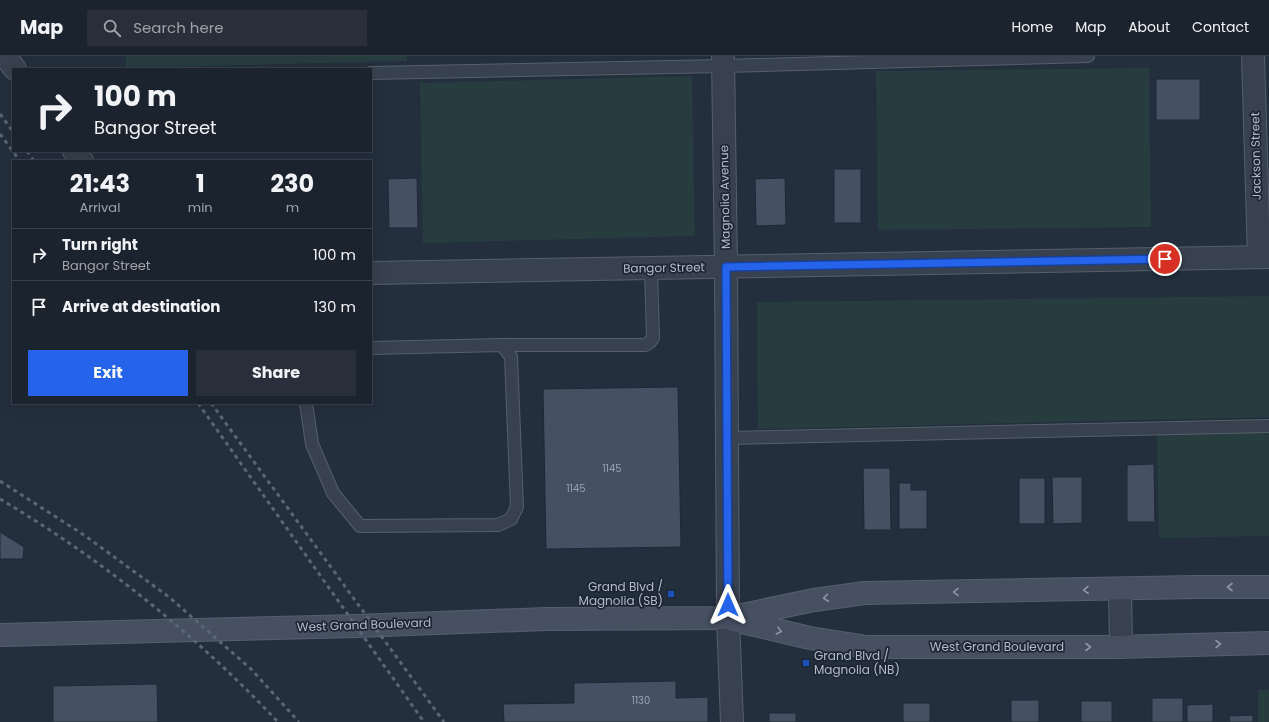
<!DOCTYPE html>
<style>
:root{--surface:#1b232e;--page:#282f3a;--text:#f1f3f6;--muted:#a0a4aa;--line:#39404a;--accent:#2563eb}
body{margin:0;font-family:Poppins,sans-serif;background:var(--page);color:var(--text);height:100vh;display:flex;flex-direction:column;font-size:15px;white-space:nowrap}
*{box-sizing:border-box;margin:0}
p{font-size:13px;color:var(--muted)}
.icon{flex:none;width:22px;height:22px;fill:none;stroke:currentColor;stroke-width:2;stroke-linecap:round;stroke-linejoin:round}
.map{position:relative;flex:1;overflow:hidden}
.sheet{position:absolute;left:12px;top:104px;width:360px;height:244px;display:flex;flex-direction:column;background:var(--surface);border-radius:0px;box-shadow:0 4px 16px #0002,0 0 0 1px var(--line)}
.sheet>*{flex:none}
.banner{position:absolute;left:12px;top:12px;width:360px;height:84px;border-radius:0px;box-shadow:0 4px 16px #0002,0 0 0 1px var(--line);background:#1b232e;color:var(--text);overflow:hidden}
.pin{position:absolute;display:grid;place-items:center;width:34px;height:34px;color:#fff;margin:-17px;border:2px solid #fff;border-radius:50%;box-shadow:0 1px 4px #0007}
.me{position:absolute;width:44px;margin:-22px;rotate:0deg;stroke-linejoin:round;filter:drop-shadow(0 0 3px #0008)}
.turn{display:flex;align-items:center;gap:14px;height:84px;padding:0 16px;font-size:18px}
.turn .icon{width:52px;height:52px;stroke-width:2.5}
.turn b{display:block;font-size:28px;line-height:34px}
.eta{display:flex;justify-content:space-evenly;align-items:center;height:68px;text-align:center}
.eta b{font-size:24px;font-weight:700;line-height:28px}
.primary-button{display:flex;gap:8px;margin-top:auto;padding:8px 16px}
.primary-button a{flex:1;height:46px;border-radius:0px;background:var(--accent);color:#fff;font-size:16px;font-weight:700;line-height:46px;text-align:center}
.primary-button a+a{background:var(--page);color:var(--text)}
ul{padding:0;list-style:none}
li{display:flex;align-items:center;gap:12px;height:52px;padding:0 16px;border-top:1px solid var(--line)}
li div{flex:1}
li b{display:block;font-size:15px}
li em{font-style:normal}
header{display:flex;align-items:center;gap:24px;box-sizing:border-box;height:56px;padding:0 20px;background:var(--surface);border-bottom:1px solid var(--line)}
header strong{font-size:19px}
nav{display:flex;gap:22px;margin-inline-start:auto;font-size:14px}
.search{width:280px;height:36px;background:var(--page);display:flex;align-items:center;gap:10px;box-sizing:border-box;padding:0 14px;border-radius:0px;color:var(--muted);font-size:15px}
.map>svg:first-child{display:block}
.green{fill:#263c3f}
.building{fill:#455162;stroke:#1f2835}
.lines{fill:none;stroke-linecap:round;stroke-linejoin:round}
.service-casing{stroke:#565f6c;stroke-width:14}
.minor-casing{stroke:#565f6c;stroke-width:24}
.secondary-casing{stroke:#565f6c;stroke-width:24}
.service{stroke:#38414e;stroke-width:12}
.minor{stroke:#38414e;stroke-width:22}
.secondary{stroke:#465061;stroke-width:22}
.rail{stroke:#5a6575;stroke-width:3;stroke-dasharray:4 4;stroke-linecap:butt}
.oneway{stroke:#8e96a5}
.route-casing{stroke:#184099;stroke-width:10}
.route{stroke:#2563eb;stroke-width:7}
.transit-dot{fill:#1a4fb4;stroke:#1d2633;stroke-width:1.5}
.labels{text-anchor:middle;stroke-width:3.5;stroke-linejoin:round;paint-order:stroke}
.number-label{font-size:10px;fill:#98a1af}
.street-label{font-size:12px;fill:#b4bcc9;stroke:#1d2633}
.poi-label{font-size:12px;fill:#b4bcc9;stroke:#1d2633;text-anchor:end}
</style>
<header>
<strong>Map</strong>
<div class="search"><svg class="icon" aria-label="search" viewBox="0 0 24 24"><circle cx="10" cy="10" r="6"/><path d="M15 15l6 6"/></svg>Search here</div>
<nav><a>Home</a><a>Map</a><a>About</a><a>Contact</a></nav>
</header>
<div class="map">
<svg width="1269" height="666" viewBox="0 0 1269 666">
<rect width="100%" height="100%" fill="#242f3e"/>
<g class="green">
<polygon points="126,0 407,0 407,5 126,12"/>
<polygon points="1149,12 1151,171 878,174 876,15"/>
<polygon points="692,20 695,180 423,187 420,27"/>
<polygon points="1269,240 1269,361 758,373 757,246"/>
<polygon points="1269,376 1269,480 1159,482 1157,378"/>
<rect x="1258" y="634" width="11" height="32"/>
</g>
<g class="building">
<rect x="1156" y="23" width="44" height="41"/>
<rect x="834" y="113" width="27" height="54"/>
<polygon points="417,122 418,172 389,172 388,123"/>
<polygon points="785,122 786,169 756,170 755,123"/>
<polygon points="678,331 681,491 546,493 543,333"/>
<polygon points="1154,408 1155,466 1127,466 1127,409"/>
<polygon points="863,412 890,412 891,474 864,474"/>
<polygon points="1052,421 1082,421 1082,467 1053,468"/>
<rect x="1019" y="422" width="26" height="46"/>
<polygon points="899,427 911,427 911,434 927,434 927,473 899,473"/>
<polygon points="0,476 24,491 23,503 0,503"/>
<polygon points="676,625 676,642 708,641 708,666 504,666 503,648 574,647 574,627"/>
<polygon points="157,628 158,666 53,666 53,630"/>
<rect x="1152" y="642" width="31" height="24"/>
<rect x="1011" y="644" width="28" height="22"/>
<rect x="1081" y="645" width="31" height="21"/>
<rect x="903" y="647" width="27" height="19"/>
<polygon points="1213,648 1213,666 1187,666 1187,649"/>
<rect x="769" y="657" width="27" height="9"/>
<polygon points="1253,659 1253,666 1230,666 1229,660"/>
</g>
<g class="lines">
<defs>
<g id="service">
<polyline points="371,17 723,10 1088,0"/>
<polyline points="502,289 645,289 650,286 653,282 651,213"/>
<polyline points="306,347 312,388 333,437 360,470 498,469 511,463 517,451 511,301 502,289 371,292"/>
<polyline points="727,382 1269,370"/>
</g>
<g id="minor">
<polyline points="5,0 15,13"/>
<polyline points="723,0 726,211 728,562 732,666"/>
<polyline points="1253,0 1259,201"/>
<polyline points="74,95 82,105"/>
<polyline points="371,217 1269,201"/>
<polyline points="1120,533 1121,591"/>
</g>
<g id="secondary">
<polyline points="733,564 810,582 867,591 1114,591 1269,587"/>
<polyline points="0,579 357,570 546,563 728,562 814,544 865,537 1197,531 1269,531"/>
</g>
</defs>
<use href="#service" class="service-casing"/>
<use href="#minor" class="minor-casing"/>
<use href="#secondary" class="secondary-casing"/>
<use href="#service" class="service"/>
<use href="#minor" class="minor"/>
<use href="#secondary" class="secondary"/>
<g class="rail">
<polyline points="0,58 13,76"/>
<polyline points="0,78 20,105"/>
<polyline points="27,95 34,105"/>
<polyline points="198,347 424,666"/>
<polyline points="211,347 444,666"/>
<polyline points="0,425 84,479 169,541 251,613 299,666"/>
<path d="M0 443C103 504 196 579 278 666"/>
</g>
</g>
<defs><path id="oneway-chevron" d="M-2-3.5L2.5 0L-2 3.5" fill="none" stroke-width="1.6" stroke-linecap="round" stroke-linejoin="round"/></defs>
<g class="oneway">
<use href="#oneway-chevron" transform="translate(1230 531) rotate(180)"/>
<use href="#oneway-chevron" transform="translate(1086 534) rotate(179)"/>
<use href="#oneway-chevron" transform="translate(956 536) rotate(179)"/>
<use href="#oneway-chevron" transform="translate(826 542) rotate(172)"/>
<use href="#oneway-chevron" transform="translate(779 575) rotate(14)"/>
<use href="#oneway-chevron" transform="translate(1218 588) rotate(-1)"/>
<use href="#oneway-chevron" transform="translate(1088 591)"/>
</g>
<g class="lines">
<defs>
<polyline id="route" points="728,549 726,211 1165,203"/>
</defs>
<use href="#route" class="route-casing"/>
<use href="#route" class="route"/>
</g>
<g class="transit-dot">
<rect x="667" y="534" width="8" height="8" rx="2"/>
<rect x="802" y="603" width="8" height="8" rx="2"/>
</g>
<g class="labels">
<g class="number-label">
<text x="612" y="416">1145</text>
<text x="576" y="436">1145</text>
<text x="641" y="648">1130</text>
</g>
<g class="street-label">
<text transform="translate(1256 100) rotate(-91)" y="4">Jackson Street</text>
<text transform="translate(725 141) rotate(-91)" y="4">Magnolia Avenue</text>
<text transform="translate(664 212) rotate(-1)" y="4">Bangor Street</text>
<text transform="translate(364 569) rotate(-2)" y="4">West Grand Boulevard</text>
<text x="997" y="595">West Grand Boulevard</text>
</g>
<g class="poi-label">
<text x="663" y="535">Grand Blvd /<tspan x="663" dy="14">Magnolia (SB)</tspan></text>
<text x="814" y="604" text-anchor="start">Grand Blvd /<tspan x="814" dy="14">Magnolia (NB)</tspan></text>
</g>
</g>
</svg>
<div class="pin" style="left:1165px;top:203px;background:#d93025"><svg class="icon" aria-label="arrive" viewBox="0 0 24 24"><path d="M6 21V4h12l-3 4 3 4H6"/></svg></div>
<svg class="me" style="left:728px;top:549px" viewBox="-20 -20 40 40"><path d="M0-17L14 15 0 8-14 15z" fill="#2563eb" stroke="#fff" stroke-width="4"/></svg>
<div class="banner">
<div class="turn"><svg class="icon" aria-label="right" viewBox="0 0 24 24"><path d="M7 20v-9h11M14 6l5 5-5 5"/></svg><div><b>100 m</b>Bangor Street</div></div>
</div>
<section class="sheet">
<div class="eta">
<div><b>21:43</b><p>Arrival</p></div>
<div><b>1</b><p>min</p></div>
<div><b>230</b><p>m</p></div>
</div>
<ul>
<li><svg class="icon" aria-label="right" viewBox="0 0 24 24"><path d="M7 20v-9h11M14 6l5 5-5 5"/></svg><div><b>Turn right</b><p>Bangor Street</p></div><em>100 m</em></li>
<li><svg class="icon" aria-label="arrive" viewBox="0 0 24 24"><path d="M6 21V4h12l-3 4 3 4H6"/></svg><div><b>Arrive at destination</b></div><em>130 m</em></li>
</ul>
<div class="primary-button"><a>Exit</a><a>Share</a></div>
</section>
</div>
